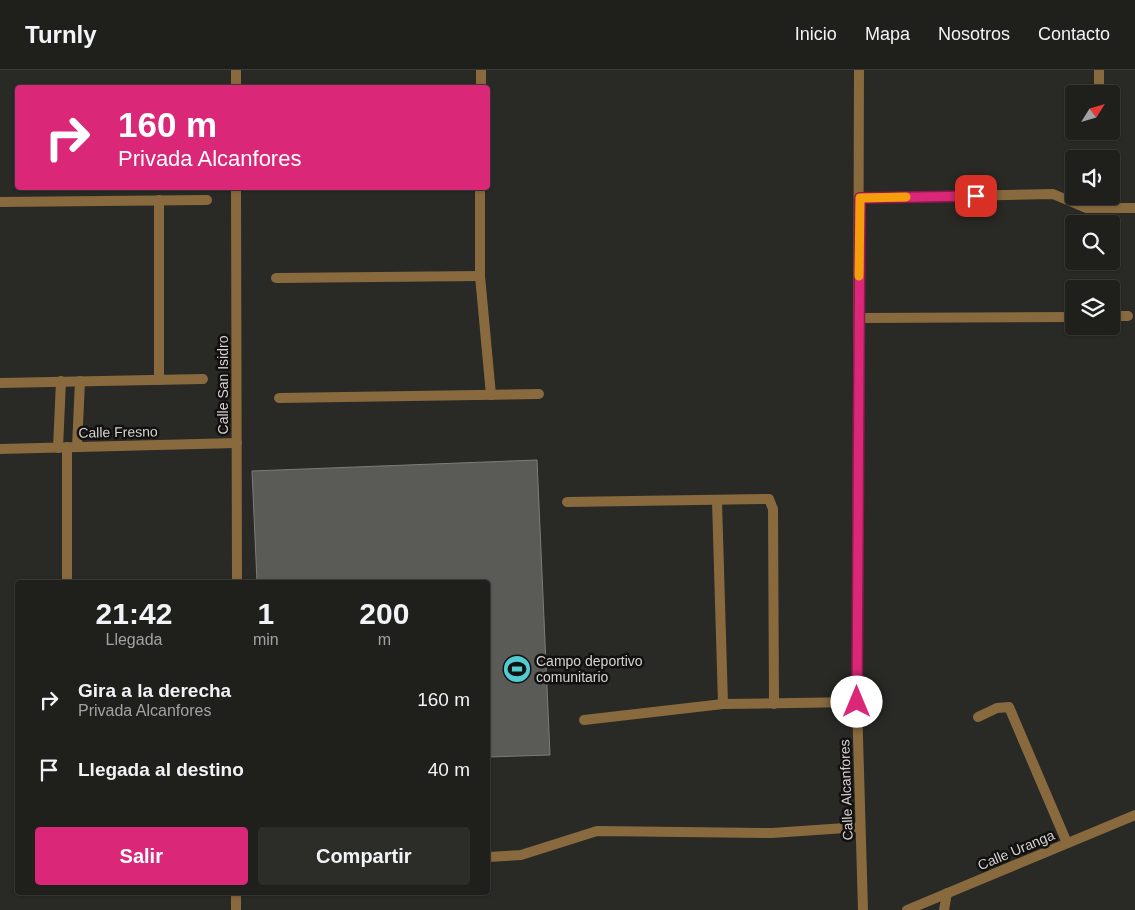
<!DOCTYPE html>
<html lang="es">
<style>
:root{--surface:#1f1f1c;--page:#2c2c29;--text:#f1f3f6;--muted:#a1a2a3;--line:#3c3d3b;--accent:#db2777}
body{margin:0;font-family:Arial,sans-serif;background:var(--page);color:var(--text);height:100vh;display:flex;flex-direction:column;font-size:19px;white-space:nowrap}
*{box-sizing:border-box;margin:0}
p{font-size:16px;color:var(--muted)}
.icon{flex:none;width:28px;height:28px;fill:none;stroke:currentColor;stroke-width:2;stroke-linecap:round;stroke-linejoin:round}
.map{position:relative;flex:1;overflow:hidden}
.sheet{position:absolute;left:15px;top:510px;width:475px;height:315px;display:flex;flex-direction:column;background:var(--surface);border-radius:5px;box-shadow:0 1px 4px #0004,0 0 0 1px var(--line)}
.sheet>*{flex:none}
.banner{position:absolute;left:15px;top:15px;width:475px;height:105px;border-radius:5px;box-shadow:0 1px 4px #0004,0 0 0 1px var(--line);background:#db2777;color:#fff;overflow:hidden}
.needle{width:32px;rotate:53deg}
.controls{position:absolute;left:1065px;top:15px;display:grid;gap:10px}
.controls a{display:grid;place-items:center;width:55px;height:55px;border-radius:5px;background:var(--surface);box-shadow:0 1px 4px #0004,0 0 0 1px var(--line);font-size:25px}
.pin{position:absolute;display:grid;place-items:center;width:42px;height:42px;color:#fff;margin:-21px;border-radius:10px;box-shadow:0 2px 8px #0006}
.me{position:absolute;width:55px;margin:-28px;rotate:0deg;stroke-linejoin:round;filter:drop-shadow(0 0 4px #0008)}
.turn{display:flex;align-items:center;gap:18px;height:105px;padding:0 20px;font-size:22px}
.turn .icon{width:65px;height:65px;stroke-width:2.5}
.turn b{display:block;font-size:35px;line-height:42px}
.eta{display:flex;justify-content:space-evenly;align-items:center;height:85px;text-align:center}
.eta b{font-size:30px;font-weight:600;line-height:35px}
.cta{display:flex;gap:10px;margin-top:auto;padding:10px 20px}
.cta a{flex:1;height:58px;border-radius:5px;background:var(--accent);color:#fff;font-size:20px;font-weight:600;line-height:58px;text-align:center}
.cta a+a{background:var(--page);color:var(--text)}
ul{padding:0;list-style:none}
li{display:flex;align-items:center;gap:15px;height:70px;padding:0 20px}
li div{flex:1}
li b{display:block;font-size:19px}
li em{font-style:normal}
header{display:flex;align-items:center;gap:30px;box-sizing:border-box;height:70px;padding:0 25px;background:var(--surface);border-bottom:1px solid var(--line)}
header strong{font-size:24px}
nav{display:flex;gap:28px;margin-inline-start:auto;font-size:18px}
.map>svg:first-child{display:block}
.building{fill:#5a5b57;stroke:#7c7d79}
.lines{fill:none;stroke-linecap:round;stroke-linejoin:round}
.lane{stroke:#886a3e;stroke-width:10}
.street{stroke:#886a3e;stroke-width:10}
.route-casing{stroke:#8e194d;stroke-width:12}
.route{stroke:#db2777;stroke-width:9}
.slow{stroke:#f59e0b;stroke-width:9}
.labels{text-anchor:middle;stroke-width:5;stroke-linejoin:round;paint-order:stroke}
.street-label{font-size:14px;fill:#d4d3d1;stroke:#121110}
.poi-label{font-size:14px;fill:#d4d3d1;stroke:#121110;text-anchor:start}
</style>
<header>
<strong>Turnly</strong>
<nav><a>Inicio</a><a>Mapa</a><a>Nosotros</a><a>Contacto</a></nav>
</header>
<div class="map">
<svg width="1135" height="840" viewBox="0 0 1135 840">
<rect width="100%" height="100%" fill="#292925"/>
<polygon class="building" points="537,390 550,685 488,687 488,512 257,512 252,401"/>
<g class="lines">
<polyline class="lane" points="978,647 997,638 1009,637 1067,773"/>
<g class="street">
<polyline points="236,0 236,18"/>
<polyline points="859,0 857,632 863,840"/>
<polyline points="481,18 481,0"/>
<polyline points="1099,24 1099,0"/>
<polyline points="236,118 237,512"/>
<polyline points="480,118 480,206 491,325"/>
<polyline points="860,128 1053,124 1086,138 1135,138"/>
<polyline points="0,132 207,130"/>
<polyline points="276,208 480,206"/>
<polyline points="1111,246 1128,246"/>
<polyline points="859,248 1074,247"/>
<polyline points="159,310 159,130"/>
<polyline points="0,313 203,309"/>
<polyline points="279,328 539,324"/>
<polyline points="77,377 80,311"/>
<polyline points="58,378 61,311"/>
<polyline points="0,379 237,373"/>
<polyline points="717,431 723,634"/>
<polyline points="567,432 769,429 773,439 774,634"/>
<polyline points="67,512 67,377"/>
<polyline points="584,650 723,634 857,632"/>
<polyline points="488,787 521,785 597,761 772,763 860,757"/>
<polyline points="236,840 236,822"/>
<polyline points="907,840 1135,745"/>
<polyline points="944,840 947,823"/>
</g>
</g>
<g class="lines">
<defs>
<polyline id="route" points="857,632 860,128 976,126"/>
</defs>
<use href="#route" class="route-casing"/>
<use href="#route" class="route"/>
<polyline class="slow" points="859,206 860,128 906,127"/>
</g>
<defs>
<symbol id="stadium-disc" viewBox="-11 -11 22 22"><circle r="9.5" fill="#51ccd1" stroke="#121110"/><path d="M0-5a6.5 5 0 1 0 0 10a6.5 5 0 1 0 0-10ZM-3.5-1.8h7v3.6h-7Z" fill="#111"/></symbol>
</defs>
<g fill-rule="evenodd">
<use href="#stadium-disc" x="501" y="583" width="32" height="32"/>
</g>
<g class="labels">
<g class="street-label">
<text transform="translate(223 315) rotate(-90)" y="5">Calle San Isidro</text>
<text transform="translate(118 362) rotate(-1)" y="5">Calle Fresno</text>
<text transform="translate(846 720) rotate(-92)" y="5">Calle Alcanfores</text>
<text transform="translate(1016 780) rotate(-23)" y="5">Calle Uranga</text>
</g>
<g class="poi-label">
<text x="536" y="596">Campo deportivo<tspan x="536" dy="16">comunitario</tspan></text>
</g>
</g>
</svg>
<div class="controls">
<a><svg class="needle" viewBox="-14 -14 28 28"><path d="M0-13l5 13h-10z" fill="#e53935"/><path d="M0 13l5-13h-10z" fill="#a1a2a3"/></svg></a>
<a><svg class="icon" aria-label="sound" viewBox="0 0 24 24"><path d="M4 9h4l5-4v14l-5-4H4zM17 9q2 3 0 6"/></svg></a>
<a><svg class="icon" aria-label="search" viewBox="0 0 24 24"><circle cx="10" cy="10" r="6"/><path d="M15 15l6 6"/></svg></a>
<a><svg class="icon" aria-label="layers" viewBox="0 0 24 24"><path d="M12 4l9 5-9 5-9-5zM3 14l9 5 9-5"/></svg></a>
</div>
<div class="pin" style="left:976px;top:126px;background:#d93025"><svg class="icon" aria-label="arrive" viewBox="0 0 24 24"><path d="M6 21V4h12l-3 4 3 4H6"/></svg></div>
<svg class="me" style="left:857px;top:632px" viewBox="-20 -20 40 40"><circle r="19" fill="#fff"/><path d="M0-13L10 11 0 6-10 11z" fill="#db2777"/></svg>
<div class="banner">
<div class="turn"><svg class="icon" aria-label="right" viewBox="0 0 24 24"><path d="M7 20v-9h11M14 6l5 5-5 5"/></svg><div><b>160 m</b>Privada Alcanfores</div></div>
</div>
<section class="sheet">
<div class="eta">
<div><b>21:42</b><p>Llegada</p></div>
<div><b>1</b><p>min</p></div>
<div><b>200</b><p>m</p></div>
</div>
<ul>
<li><svg class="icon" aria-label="right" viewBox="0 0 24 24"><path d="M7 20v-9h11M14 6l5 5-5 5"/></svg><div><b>Gira a la derecha</b><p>Privada Alcanfores</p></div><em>160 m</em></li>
<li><svg class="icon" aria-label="arrive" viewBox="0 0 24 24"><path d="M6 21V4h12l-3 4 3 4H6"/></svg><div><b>Llegada al destino</b></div><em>40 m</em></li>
</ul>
<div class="cta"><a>Salir</a><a>Compartir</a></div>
</section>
</div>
